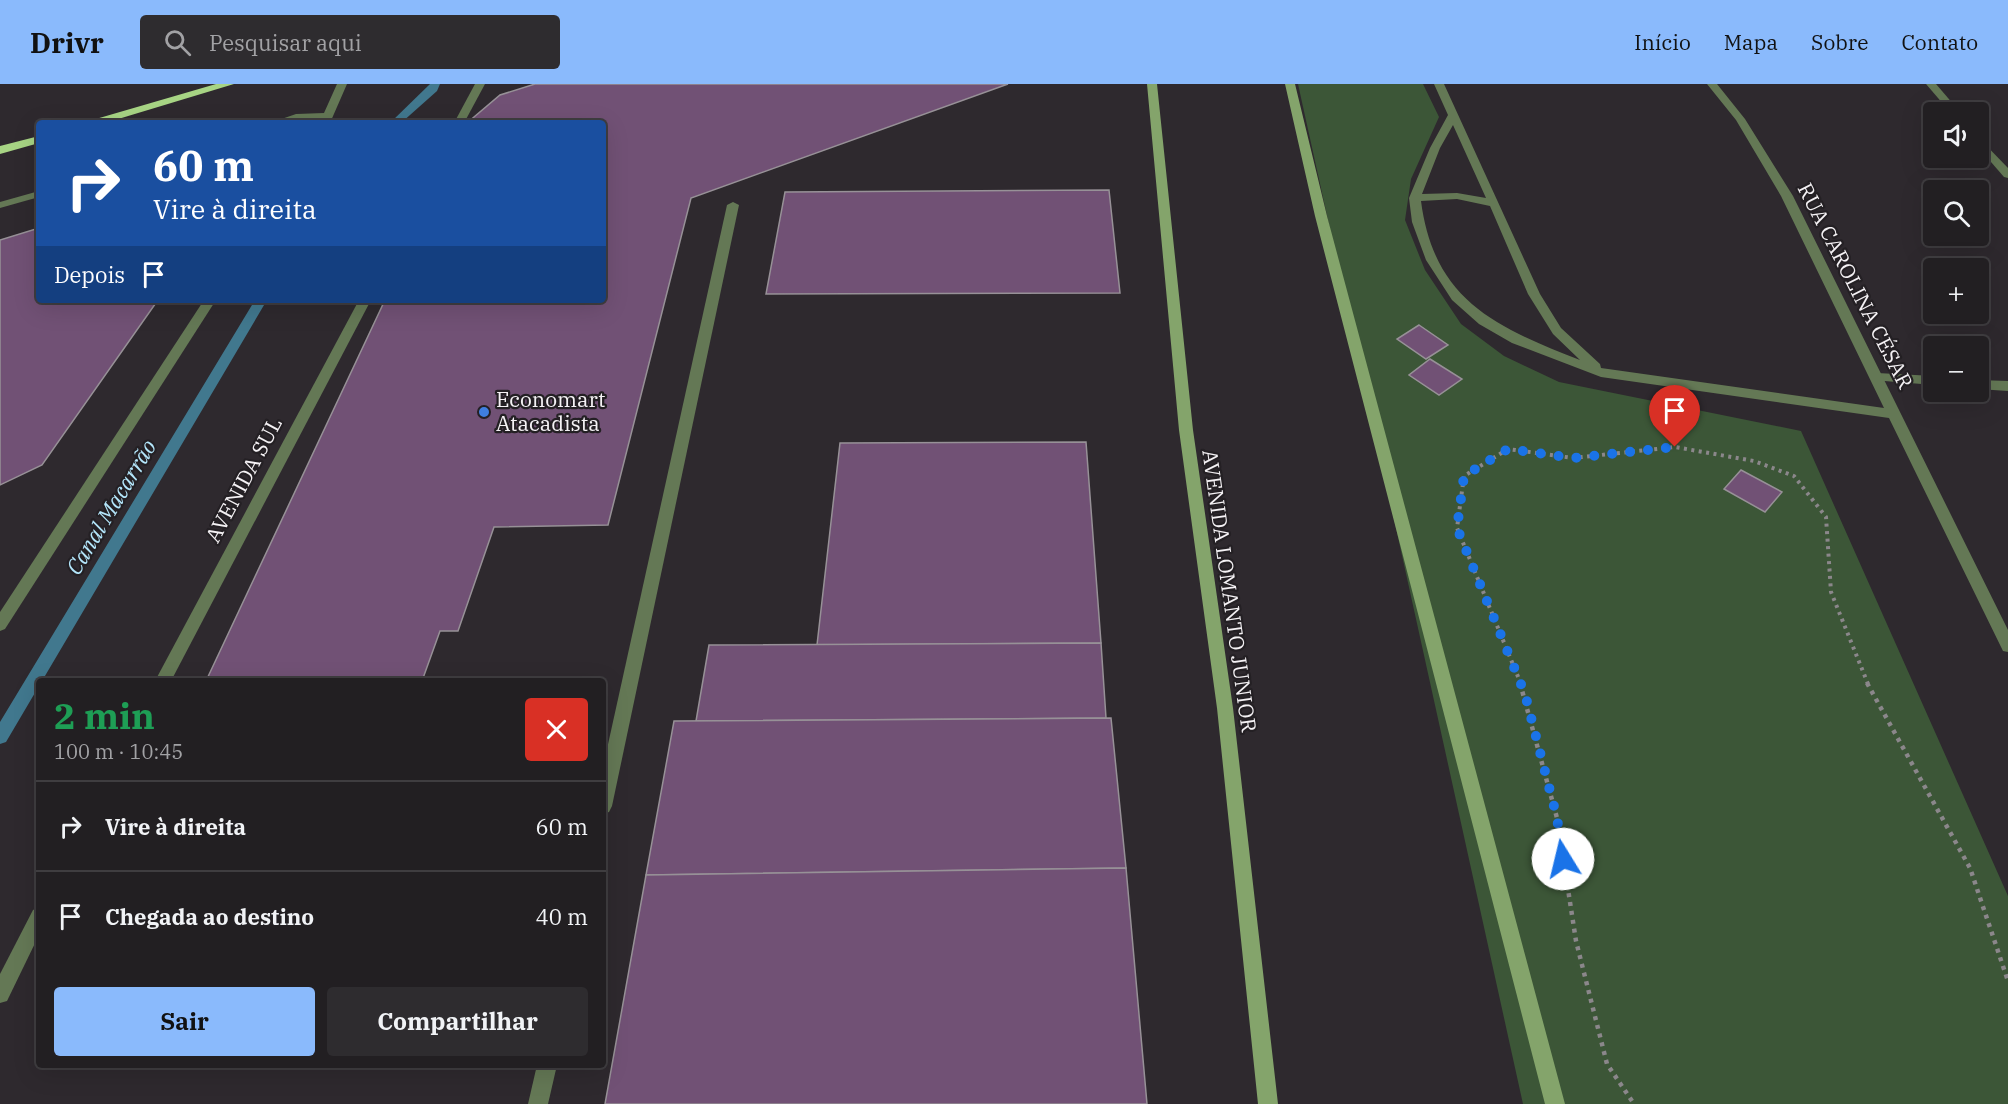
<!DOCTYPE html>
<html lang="pt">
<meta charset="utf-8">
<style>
:root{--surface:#221f22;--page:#2e2c2f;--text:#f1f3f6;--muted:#a2a2a5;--line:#3f3d40;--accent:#8abafc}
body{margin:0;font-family:"IBM Plex Serif",serif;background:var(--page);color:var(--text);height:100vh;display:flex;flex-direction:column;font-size:22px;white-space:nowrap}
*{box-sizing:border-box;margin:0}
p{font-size:20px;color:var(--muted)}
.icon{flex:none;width:33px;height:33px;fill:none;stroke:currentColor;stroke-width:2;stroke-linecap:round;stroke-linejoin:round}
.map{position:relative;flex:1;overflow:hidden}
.panel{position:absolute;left:36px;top:594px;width:570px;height:390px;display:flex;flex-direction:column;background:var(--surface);border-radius:6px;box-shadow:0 6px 24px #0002,0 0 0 2px var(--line)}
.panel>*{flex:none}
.banner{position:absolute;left:36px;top:36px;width:570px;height:183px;border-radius:6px;box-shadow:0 6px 24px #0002,0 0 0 2px var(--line);background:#1a4fa0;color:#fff;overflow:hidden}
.fabs{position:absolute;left:1923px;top:18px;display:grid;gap:12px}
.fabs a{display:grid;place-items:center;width:66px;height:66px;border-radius:6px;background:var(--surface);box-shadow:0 6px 24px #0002,0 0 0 2px var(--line);font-size:30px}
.pin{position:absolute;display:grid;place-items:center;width:51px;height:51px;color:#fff;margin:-62px -26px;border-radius:50% 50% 50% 0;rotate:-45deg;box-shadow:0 0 6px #0007}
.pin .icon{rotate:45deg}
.me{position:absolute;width:66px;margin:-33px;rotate:351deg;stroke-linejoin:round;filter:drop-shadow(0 0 4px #0008)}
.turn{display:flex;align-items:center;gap:21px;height:126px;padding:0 18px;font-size:27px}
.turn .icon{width:78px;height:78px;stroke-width:2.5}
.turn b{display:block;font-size:42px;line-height:51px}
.then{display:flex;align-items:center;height:57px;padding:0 18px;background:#0003;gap:12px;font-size:22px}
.round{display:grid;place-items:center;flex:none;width:63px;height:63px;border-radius:6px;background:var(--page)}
.headline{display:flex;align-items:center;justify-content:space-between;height:102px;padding:0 18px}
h1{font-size:36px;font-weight:700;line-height:45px;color:#1e9e55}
.primary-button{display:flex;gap:12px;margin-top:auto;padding:12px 18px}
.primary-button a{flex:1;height:69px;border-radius:6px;background:var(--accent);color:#111;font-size:24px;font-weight:700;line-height:69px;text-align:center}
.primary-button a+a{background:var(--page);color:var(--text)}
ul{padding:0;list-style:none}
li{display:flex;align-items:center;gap:18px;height:90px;padding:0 18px;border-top:2px solid var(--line)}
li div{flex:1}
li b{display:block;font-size:22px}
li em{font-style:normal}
header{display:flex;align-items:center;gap:36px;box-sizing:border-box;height:84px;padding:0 30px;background:var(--accent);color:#111}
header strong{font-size:28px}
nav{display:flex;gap:33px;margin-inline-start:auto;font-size:21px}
.search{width:420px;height:54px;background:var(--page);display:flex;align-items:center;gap:15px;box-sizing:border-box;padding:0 21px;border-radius:6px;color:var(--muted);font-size:22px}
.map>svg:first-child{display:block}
.green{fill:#3c5637}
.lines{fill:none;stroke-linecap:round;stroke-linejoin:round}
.stream{fill:#41788e;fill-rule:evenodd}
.building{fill:#715175;stroke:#979197;stroke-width:1.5}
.path-far1{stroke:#8b878b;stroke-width:4;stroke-dasharray:3 4.5;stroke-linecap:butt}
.path{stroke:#8b878b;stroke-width:4.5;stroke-dasharray:4 5;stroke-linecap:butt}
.service{fill:#647855;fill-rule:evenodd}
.minor{fill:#647855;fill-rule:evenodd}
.secondary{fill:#84a46b;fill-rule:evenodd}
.trunk{fill:#a7d484;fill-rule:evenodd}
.route{stroke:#1a73e8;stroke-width:10;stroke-dasharray:0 18}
.shop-dot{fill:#3f7fe0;stroke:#242024;stroke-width:2}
.labels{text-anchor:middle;stroke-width:4.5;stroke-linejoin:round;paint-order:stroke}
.street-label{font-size:21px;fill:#f5f2f5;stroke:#242024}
.poi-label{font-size:21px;fill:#f5f2f5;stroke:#242024;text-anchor:start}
.water-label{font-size:22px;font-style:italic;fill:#b4e6fb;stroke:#242024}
</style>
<header>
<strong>Drivr</strong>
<div class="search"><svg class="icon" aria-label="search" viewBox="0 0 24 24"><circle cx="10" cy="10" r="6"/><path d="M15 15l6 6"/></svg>Pesquisar aqui</div>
<nav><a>Início</a><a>Mapa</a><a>Sobre</a><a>Contato</a></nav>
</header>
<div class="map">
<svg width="2008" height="1020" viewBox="0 0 2008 1020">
<rect width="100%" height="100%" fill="#2e292e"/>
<polygon class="green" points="1298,0 1423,0 1439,33 1411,95 1405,136 1425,186 1461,240 1504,272 1559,298 1801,347 2008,812 2008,1020 1523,1020"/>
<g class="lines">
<g class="stream">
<polygon points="430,0 440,0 437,7 401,39 390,39"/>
<polygon points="255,216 267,216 42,597 39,597 39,602 6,658 0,660 0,638"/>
</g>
</g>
<g class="building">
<polygon points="535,0 1008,0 691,114 608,441 494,443 458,547 440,547 422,597 206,597 385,216 603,216 603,39 467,39 500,11"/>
<polygon points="1109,106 1120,209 766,210 785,108"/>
<polygon points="39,144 39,216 158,216 42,381 0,401 0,156"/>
<polygon points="1419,241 1448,261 1426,275 1397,255"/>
<polygon points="1430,275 1462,295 1439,311 1409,291"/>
<polygon points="1086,358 1101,559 817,561 840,359"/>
<polygon points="1741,386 1782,408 1765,428 1724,405"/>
<polygon points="1101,559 1106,634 696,637 709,561"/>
<polygon points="1111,634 1126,784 646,791 674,637"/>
<polygon points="1126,784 1147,1020 605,1020 646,791"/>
</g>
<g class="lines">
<polyline class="path-far1" points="1521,600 1457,444 1464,392 1508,365 1573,374 1675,363 1754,377 1794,392 1826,433 1831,508 1868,600"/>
<g class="path">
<polyline points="1520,599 1557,734 1576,857 1607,980 1634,1020"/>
<polyline points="1867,599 1970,784 2008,897"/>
</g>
<g class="service">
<polygon points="733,118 739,121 612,722 609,728 603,730 603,683 727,121"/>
<polygon points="1877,289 1934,292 1934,301 1872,296 1871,293"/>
<polygon points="1978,296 2008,297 2008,307 1978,305"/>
<polygon points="537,981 557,981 548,1020 528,1020"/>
</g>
<g class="minor">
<polygon points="337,0 347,0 330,39 320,39 321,35 270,39 296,30 324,29"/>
<polygon points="475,0 485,0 464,39 454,39"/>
<path d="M1434 0H1444L1540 210 1561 244 1600 280 1601 284 1884 324 1781 112 1736 36 1707 0H1717L1745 35 1793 112 2008 546V568L2003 567 1889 334 1601 293 1512 259 1479 240 1452 216 1426 176 1412 138 1409 114 1430 64 1448 31ZM1453 41 1486 114 1457 109 1422 110 1440 64ZM1457 115 1490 122 1528 210 1553 250 1580 276C1496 243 1434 217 1421 117Z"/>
<polygon points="1926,0 1936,0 1960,28 1950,28"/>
<polygon points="1978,53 2008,84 2008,94 2004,93 1978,63"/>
<polygon points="39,107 39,113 0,124 0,118"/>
<polygon points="204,216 216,216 5,545 0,547 0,528"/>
<polygon points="359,216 371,216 171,597 155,597"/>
<polygon points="39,823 39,851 7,917 0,919 0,890 33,826"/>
</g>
<g class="secondary">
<polygon points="1147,0 1157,0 1193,346 1233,624 1278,1020 1258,1020 1217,624 1179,346"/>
<polygon points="1285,0 1295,0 1327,132 1565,1020 1545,1020 1315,132"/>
</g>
<g class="trunk">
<polygon points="216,0 234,0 105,39 87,39 89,37"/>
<polygon points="39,52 39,59 0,70 0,62"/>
</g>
</g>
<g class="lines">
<polyline class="route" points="1563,775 1557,734 1525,610 1457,444 1464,392 1508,365 1573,374 1675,363"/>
</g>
<circle class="shop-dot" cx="484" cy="328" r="6"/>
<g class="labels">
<g class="street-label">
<text transform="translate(1855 202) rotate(63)" y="7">RUA CAROLINA CÉSAR</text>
<text transform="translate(244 396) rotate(-62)" y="7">AVENIDA SUL</text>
<text transform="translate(1229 507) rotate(82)" y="7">AVENIDA LOMANTO JUNIOR</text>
</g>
<g class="poi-label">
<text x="496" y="323">Economart<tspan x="496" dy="24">Atacadista</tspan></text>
</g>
<g class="water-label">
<text transform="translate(111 423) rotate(-59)" y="8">Canal Macarrão</text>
</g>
</g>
</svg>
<div class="fabs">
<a><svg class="icon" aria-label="sound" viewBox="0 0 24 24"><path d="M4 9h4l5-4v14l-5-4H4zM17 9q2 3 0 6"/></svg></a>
<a><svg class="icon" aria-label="search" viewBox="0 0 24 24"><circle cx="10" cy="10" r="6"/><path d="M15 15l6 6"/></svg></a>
<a>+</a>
<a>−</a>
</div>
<div class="pin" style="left:1675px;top:363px;background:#d93025"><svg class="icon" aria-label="arrive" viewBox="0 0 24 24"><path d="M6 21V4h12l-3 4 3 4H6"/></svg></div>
<svg class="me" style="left:1563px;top:775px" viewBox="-20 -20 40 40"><circle r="19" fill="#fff"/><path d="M0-13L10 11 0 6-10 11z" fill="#1a73e8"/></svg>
<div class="banner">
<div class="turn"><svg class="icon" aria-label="right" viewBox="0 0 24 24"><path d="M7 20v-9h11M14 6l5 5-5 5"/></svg><div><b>60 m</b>Vire à direita</div></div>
<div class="then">Depois<svg class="icon" aria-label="arrive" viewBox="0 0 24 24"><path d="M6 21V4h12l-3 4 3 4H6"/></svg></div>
</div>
<section class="panel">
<div class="headline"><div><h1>2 min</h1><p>100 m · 10:45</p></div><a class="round" style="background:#d93025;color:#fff"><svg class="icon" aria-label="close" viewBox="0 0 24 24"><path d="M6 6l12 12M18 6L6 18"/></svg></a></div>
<ul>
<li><svg class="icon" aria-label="right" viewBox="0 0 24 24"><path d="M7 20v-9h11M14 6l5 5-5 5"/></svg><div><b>Vire à direita</b></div><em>60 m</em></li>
<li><svg class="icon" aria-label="arrive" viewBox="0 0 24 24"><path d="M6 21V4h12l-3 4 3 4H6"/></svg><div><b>Chegada ao destino</b></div><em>40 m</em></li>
</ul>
<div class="primary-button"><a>Sair</a><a>Compartilhar</a></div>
</section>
</div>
